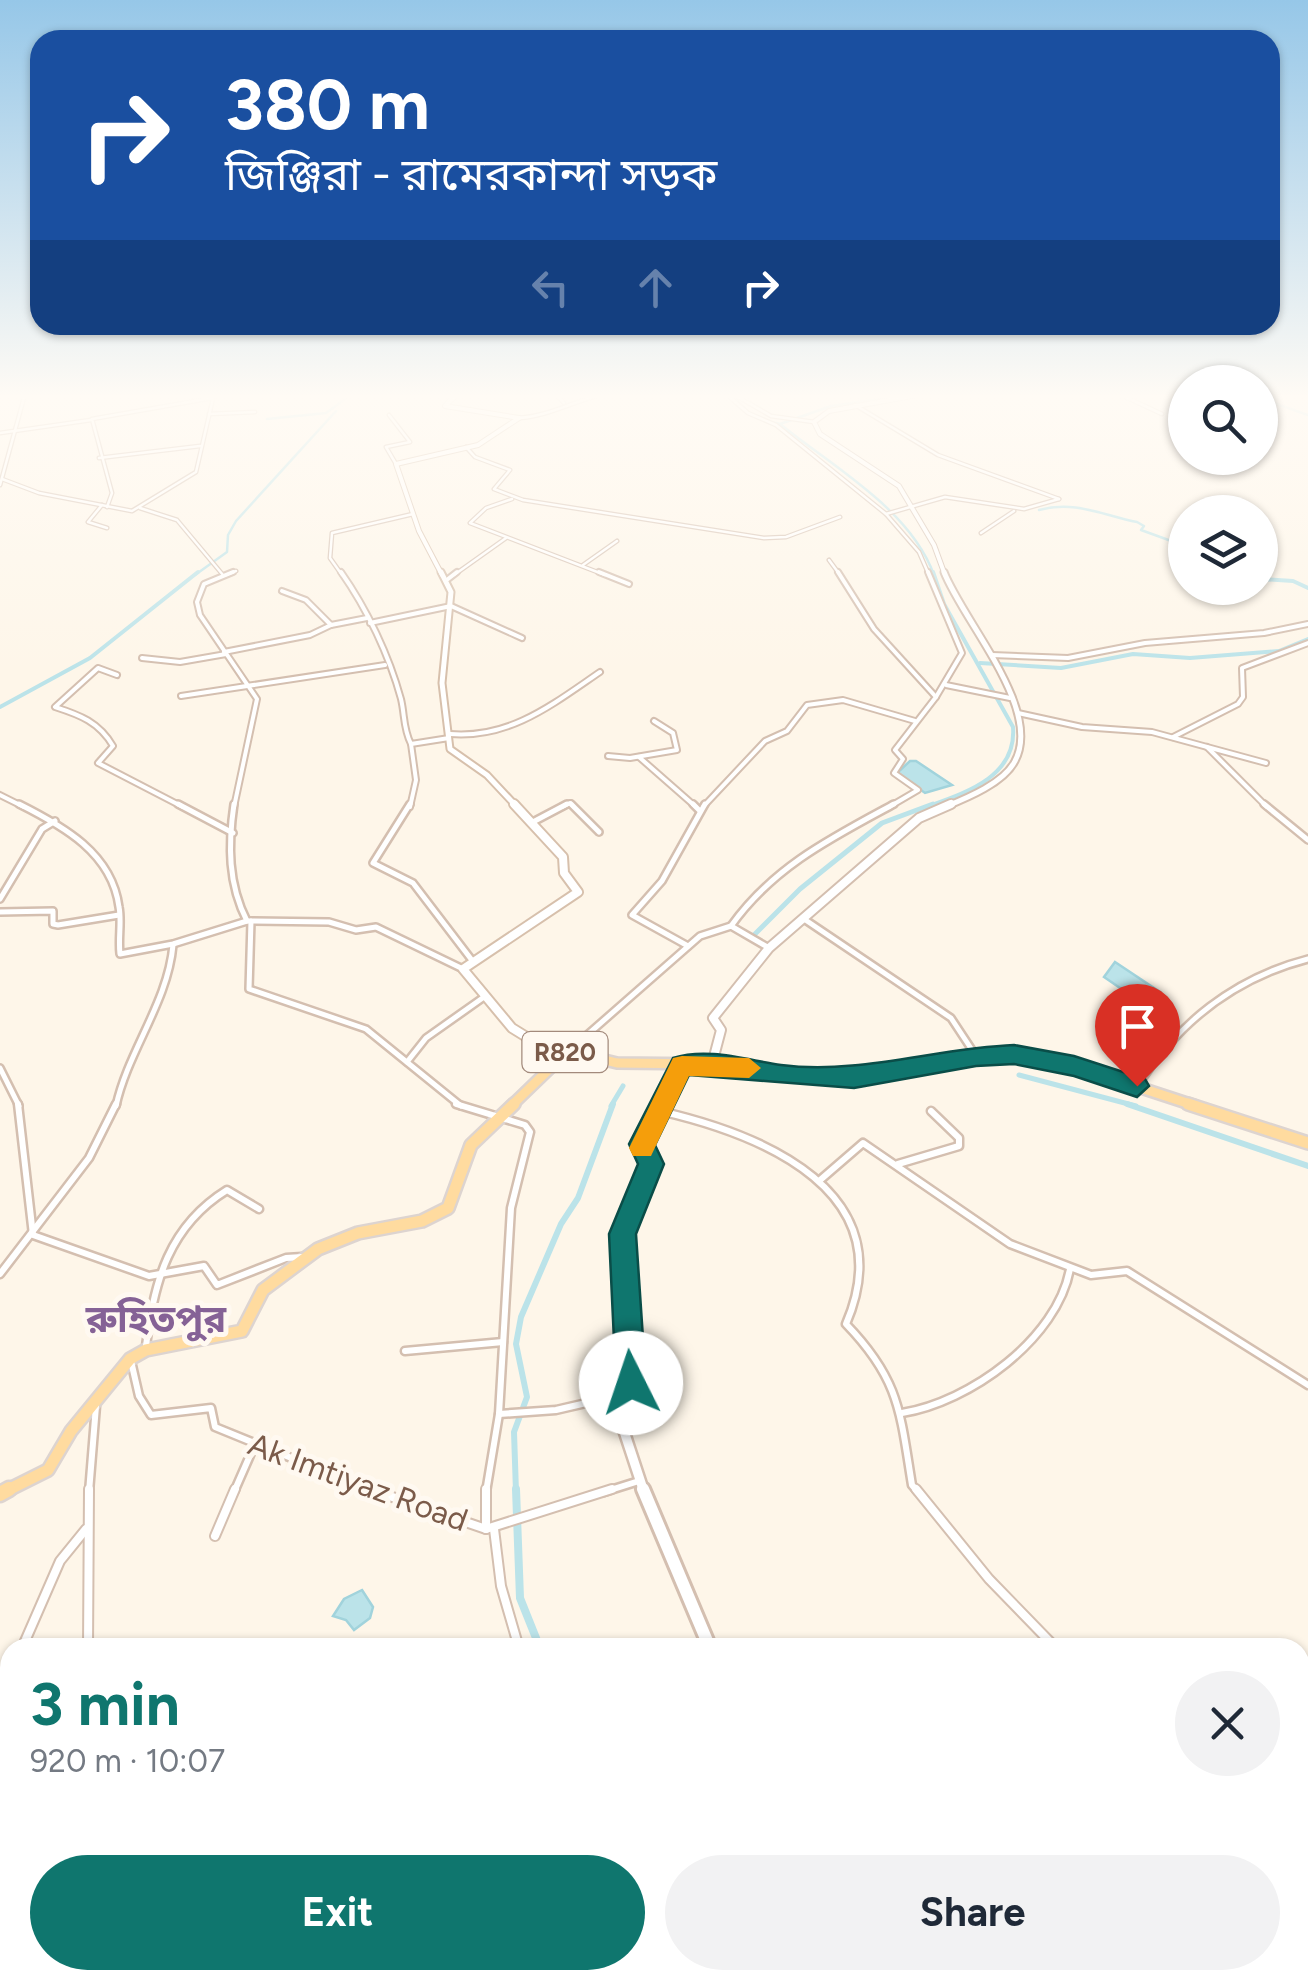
<!DOCTYPE html>
<meta charset="utf-8">
<style>
:root{--surface:#fff;--page:#f2f2f3;--text:#1f2937;--muted:#747a83;--accent:#0f766e}
body{margin:0;font-family:Figtree,"Noto Sans Bengali",sans-serif;background:var(--page);color:var(--text);height:100vh;display:flex;flex-direction:column;font-size:38px;white-space:nowrap}
*{box-sizing:border-box;margin:0}
p{font-size:32px;color:var(--muted)}
.icon{flex:none;width:55px;height:55px;fill:none;stroke:currentColor;stroke-width:2;stroke-linecap:round;stroke-linejoin:round}
.map{position:relative;flex:1;overflow:hidden}
.details{position:absolute;left:0px;top:1638px;width:1310px;height:352px;display:flex;flex-direction:column;background:var(--surface);border-radius:30px 30px 0 0;box-shadow:0 2px 8px #0004}
.details>*{flex:none}
.top-card{position:absolute;left:30px;top:30px;width:1250px;height:305px;border-radius:30px;box-shadow:0 2px 8px #0004;background:#1a4fa0;color:#fff;overflow:hidden}
.controls{position:absolute;left:1168px;top:365px;display:grid;gap:20px}
.controls a{display:grid;place-items:center;width:110px;height:110px;border-radius:50%;background:var(--surface);box-shadow:0 2px 8px #0004;font-size:50px}
.pin{position:absolute;display:grid;place-items:center;width:85px;height:85px;color:#fff;margin:-102px -42px;border-radius:50% 50% 50% 0;rotate:-45deg;box-shadow:0 0 10px #0007}
.pin .icon{rotate:45deg}
.me{position:absolute;width:110px;margin:-55px;rotate:356deg;stroke-linejoin:round;filter:drop-shadow(0 0 8px #0008)}
.turn{display:flex;align-items:center;gap:35px;height:210px;padding:0 30px;font-size:45px}
.turn .icon{width:130px;height:130px;stroke-width:2.5}
.turn b{display:block;font-size:70px;line-height:85px}
.lanes{display:flex;align-items:center;height:95px;padding:0 30px;background:#0003;justify-content:center;gap:50px;direction:ltr}
.lanes .off{opacity:.35}
.round{display:grid;place-items:center;flex:none;width:105px;height:105px;border-radius:52px;background:var(--page)}
.head{display:flex;align-items:center;justify-content:space-between;height:170px;padding:0 30px}
h1{font-size:60px;font-weight:700;line-height:75px;color:var(--accent)}
.action{display:flex;gap:20px;margin-top:auto;padding:20px 30px}
.action a{flex:1;height:115px;border-radius:60px;background:var(--accent);color:#fff;font-size:40px;font-weight:700;line-height:115px;text-align:center}
.action a+a{background:var(--page);color:var(--text)}
.map>svg:first-child{display:block}
.water{fill:#bbe3e9;stroke:#a1d3dc;stroke-width:2.5}
.lines{fill:none;stroke-linecap:round;stroke-linejoin:round}
.canal-far4{stroke:#bbe3e9;stroke-width:2.5}
.canal-far3{stroke:#bbe3e9;stroke-width:4}
.canal-far2{stroke:#bbe3e9;stroke-width:5}
.canal-far1{stroke:#bbe3e9;stroke-width:6}
.canal{stroke:#bbe3e9;stroke-width:8}
.minor-far4-casing{stroke:#d4bfb0;stroke-width:5}
.minor-far3-casing{stroke:#d4bfb0;stroke-width:8}
.minor-far2-casing{stroke:#d4bfb0;stroke-width:10}
.minor-far1-casing{stroke:#d4bfb0;stroke-width:11}
.minor-casing{stroke:#d4bfb0;stroke-width:12}
.tertiary-far4-casing{stroke:#d4bfb0;stroke-width:6}
.tertiary-far3-casing{stroke:#d4bfb0;stroke-width:9}
.tertiary-far2-casing{stroke:#d4bfb0;stroke-width:12}
.tertiary-far1-casing{stroke:#d4bfb0;stroke-width:14}
.tertiary-casing{stroke:#d4bfb0;stroke-width:18}
.secondary-far2-casing{stroke:#d7c0ac;stroke-width:6}
.secondary-far1-casing{stroke:#d7c0ac;stroke-width:9}
.secondary-casing{stroke:#d7c0ac;stroke-width:12}
.primary-far2-casing{stroke:#ddd4d0;stroke-width:14}
.primary-far1-casing{stroke:#ddd4d0;stroke-width:16}
.primary-casing{stroke:#ddd4d0;stroke-width:19}
.minor-far4{stroke:#fff;stroke-width:2.5}
.minor-far3{stroke:#fff;stroke-width:4}
.minor-far2{stroke:#fff;stroke-width:5}
.minor-far1{stroke:#fff;stroke-width:6}
.minor{stroke:#fff;stroke-width:8}
.tertiary-far4{stroke:#fff;stroke-width:4}
.tertiary-far3{stroke:#fff;stroke-width:5}
.tertiary-far2{stroke:#fff;stroke-width:8}
.tertiary-far1{stroke:#fff;stroke-width:9}
.tertiary{stroke:#fff;stroke-width:12}
.secondary-far2{stroke:#fff;stroke-width:4}
.secondary-far1{stroke:#fff;stroke-width:5}
.secondary{stroke:#fff;stroke-width:8}
.primary-far2{stroke:#ffdb9f;stroke-width:9}
.primary-far1{stroke:#ffdb9f;stroke-width:11}
.primary{stroke:#ffdb9f;stroke-width:14}
.route{fill:#0f766e;stroke:#0a4d48;stroke-width:2.5}
.slow{fill:#f59e0b}
.labels{text-anchor:middle;stroke-width:10;stroke-linejoin:round;paint-order:stroke}
.shield{fill:#fff9f1;stroke:#a38a7c;stroke-width:2.5}
.shield-label{font-size:25px;font-weight:bold;fill:#7b5b4a}
.near-street-label{font-size:32px;fill:#7b5b4a;stroke:#fff9f1}
.near-quarter-label{font-size:38px;font-weight:bold;fill:#856296;stroke:#fff9f1}
</style>
<div class="map">
<svg width="1308" height="1988" viewBox="0 0 1308 1988">
<rect width="100%" height="100%" fill="#fef6e9"/>
<g class="water">
<polygon points="910,761 916,761 952,785 925,793 897,773"/>
<polygon points="1115,962 1160,992 1142,1003 1104,977"/>
<polygon points="362,1590 373,1607 370,1618 354,1630 346,1620 333,1616 344,1599"/>
</g>
<g class="lines">
<g class="canal-far4">
<polyline points="731,394 747,411"/>
<polyline points="1260,398 1308,415"/>
<polyline points="267,419 326,413 352,394"/>
<path d="M771 422 780 424C833 467 910 509 934 575"/>
<polyline points="780,424 831,406 913,394"/>
<path d="M1039 510C1075 500 1102 515 1137 522L1144 526 1141 530 1185 546"/>
<polyline points="195,575 227,552 228,535 236,521 336,411"/>
</g>
<g class="canal-far3">
<polyline points="1260,579 1293,581 1308,588"/>
<polyline points="980,663 1061,668 1133,654 1190,658 1279,651 1308,639"/>
<polyline points="0,707 90,658 198,572"/>
<path d="M926 807C965 793 1017 777 1013 727L944 604 933 572"/>
</g>
<g class="canal-far2">
<polyline points="752,937 800,889 882,823 933,804"/>
<polyline points="1019,1075 1136,1106"/>
<polyline points="611,1106 623,1086"/>
</g>
<g class="canal-far1">
<polyline points="1127,1104 1308,1166"/>
<polyline points="516,1492 514,1432 527,1397 516,1344 521,1317 561,1224 578,1198 613,1104"/>
</g>
<g class="canal">
<polyline points="516,1489 520,1598 540,1648"/>
<polyline points="698,1980 703,1988"/>
</g>
<defs>
<g id="minor-far4">
<polyline points="556,394 564,403"/>
<polyline points="726,394 748,413 776,425 886,514"/>
<polyline points="733,394 771,416 814,422"/>
<polyline points="1119,394 1162,414"/>
<polyline points="855,405 938,455 1059,499"/>
<polyline points="209,414 255,412"/>
<polyline points="389,415 410,442 386,447 396,464"/>
<path d="M519 418C549 416 574 401 604 394"/>
<polyline points="0,433 91,420"/>
<polyline points="466,447 475,457 510,470 494,489 523,500 764,538 786,537 840,517"/>
<polyline points="99,458 200,446"/>
<polyline points="2,479 39,493 132,511 196,472 214,394"/>
<polyline points="0,485 25,394"/>
<polyline points="512,499 486,508 470,523 605,575"/>
<polyline points="102,505 88,522 107,528"/>
<polyline points="107,507 112,493 92,419 212,398"/>
<polyline points="140,508 177,520 223,575"/>
<polyline points="981,533 1014,511"/>
<polyline points="829,560 840,575"/>
<polyline points="583,565 617,541"/>
<polyline points="226,575 236,571"/>
<polyline points="342,575 330,558 332,533 413,514"/>
<polyline points="454,575 506,538"/>
<polyline points="929,575 919,552 886,514 945,497 1024,509 1059,499"/>
</g>
<g id="minor-far3">
<polyline points="233,572 204,584 197,602 200,615 257,699 234,807"/>
<path d="M341 572C367 609 389 655 401 699 405 716 403 728 411 744L449 738"/>
<polyline points="599,572 629,584"/>
<polyline points="838,572 874,629 936,697 895,750 903,759 894,773 918,790 889,807"/>
<polyline points="928,572 962,653 936,697"/>
<polyline points="448,579 457,572"/>
<polyline points="282,591 306,600 331,625 367,618"/>
<polyline points="370,623 451,606 522,638"/>
<polyline points="224,652 310,635 331,625"/>
<polyline points="992,655 1068,658 1145,643 1264,633 1308,624"/>
<polyline points="142,658 180,662 226,654"/>
<path d="M117 675 98 668 55 707C80 715 99 722 113 746L98 763 183 807"/>
<polyline points="946,685 1010,698"/>
<polyline points="181,696 385,665"/>
<polyline points="1018,713 1082,727 1152,732 1266,763"/>
<path d="M450 734C510 739 553 704 600 672"/>
<polyline points="1173,737 1238,704 1243,697 1242,668 1308,643"/>
<polyline points="1207,747 1267,807"/>
<polyline points="608,756 630,758 677,750 673,733 654,721"/>
<polyline points="639,757 696,807"/>
<polyline points="0,795 24,807"/>
<polyline points="410,807 416,780 411,744"/>
<polyline points="562,807 570,803 574,807"/>
<polyline points="703,807 765,741 787,731 807,705 843,700 915,721"/>
</g>
<g id="minor-far2">
<path d="M19 804C63 826 112 853 119 907 122 922 118 938 120 954L173 944 247 921 329 922 356 930 376 927 463 969"/>
<polyline points="178,804 233,833"/>
<path d="M234 804C228 845 228 884 247 921"/>
<polyline points="410,804 373,863 413,883 471,959"/>
<polyline points="571,804 599,832"/>
<polyline points="693,804 699,810"/>
<polyline points="1264,804 1308,840"/>
<polyline points="531,823 567,804"/>
<polyline points="0,899 42,829 55,821"/>
<polyline points="0,912 53,911 53,924 58,925 119,915"/>
<polyline points="804,919 951,1018 976,1056"/>
<polyline points="251,921 249,989 366,1029 461,1106"/>
<path d="M731 926C773 867 831 838 894 804"/>
<polyline points="688,946 632,915 662,881 705,804"/>
<polyline points="570,1050 700,936 731,926 769,948"/>
<polyline points="407,1062 426,1038 484,997"/>
<polyline points="0,1068 19,1106"/>
<path d="M1137 1087C1177 1024 1234 978 1308 959"/>
<path d="M116 1106C128 1051 168 1002 173 945"/>
</g>
<g id="minor-far1">
<polyline points="18,1104 33,1235 149,1276 204,1266 217,1285 286,1258 302,1257"/>
<polyline points="456,1104 525,1125 530,1132 511,1208 499,1414 486,1492"/>
<path d="M660 1111C764 1135 903 1192 846 1324 900 1380 900 1412 912 1485L918 1492"/>
<polyline points="898,1164 959,1146 959,1138 931,1111"/>
<polyline points="819,1181 863,1143 1010,1244 1091,1275 1127,1271 1308,1385"/>
<polyline points="0,1274 89,1158 116,1104"/>
<path d="M146 1346C154 1281 169 1226 227 1190L259 1209"/>
<polyline points="405,1351 503,1342"/>
<polyline points="131,1361 139,1396 151,1415 211,1408 215,1427 375,1492"/>
<path d="M902 1413C970 1402 1057 1339 1070 1269"/>
<polyline points="499,1414 556,1410 625,1394"/>
<polyline points="89,1492 96,1406"/>
<polyline points="234,1492 255,1444"/>
<polyline points="604,1492 639,1481"/>
</g>
<g id="minor">
<polyline points="369,1489 486,1529 612,1489"/>
<polyline points="486,1489 486,1529"/>
<polyline points="916,1489 989,1579 1056,1648"/>
<polyline points="494,1529 501,1586 519,1648"/>
<polyline points="215,1536 235,1489"/>
<polyline points="22,1648 60,1561 86,1529"/>
<polyline points="88,1648 89,1489"/>
<polyline points="0,1715 10,1685"/>
<polyline points="1300,1914 1308,1922"/>
<polyline points="87,1980 87,1988"/>
<polyline points="655,1980 662,1988"/>
<polyline points="944,1988 950,1980"/>
</g>
<polyline id="tertiary-far4" points="923,394 829,411 814,422 820,434 899,486 934,545 945,575"/>
<path id="tertiary-far3" d="M944 572C963 621 1043 709 1015 761 1004 783 967 798 945 807"/>
<g id="tertiary-far2">
<polyline points="712,1064 721,1030 713,1018 769,948 919,818 951,804"/>
<polyline points="661,1106 682,1065"/>
</g>
<polyline id="tertiary-far1" points="644,1492 620,1419 631,1383 622,1234 651,1164 642,1144 662,1104"/>
<g id="tertiary">
<polyline points="643,1489 710,1648"/>
<polyline points="860,1980 863,1988"/>
</g>
<g id="secondary-far2">
<polyline points="457,394 445,406 519,418"/>
<polyline points="442,575 419,531 396,464 478,445 519,418"/>
</g>
<polyline id="secondary-far1" points="441,572 451,592 442,683 450,749 487,775 517,807"/>
<polyline id="secondary" points="514,804 563,857 564,873 578,892 463,969 512,1028 559,1057"/>
<polyline id="primary-far2" points="511,1106 568,1051 617,1063 712,1064 822,1078 1014,1055 1074,1066 1196,1106"/>
<g id="primary-far1">
<polyline points="1188,1104 1308,1143"/>
<polyline points="4,1492 48,1470 71,1431 130,1359 146,1350 242,1331 263,1290 318,1249 358,1233 422,1221 448,1208 471,1145 514,1104"/>
</g>
<polyline id="primary" points="0,1494 9,1489"/>
</defs>
<use href="#minor-far4" class="minor-far4-casing"/>
<use href="#minor-far3" class="minor-far3-casing"/>
<use href="#minor-far2" class="minor-far2-casing"/>
<use href="#minor-far1" class="minor-far1-casing"/>
<use href="#minor" class="minor-casing"/>
<use href="#tertiary-far4" class="tertiary-far4-casing"/>
<use href="#tertiary-far3" class="tertiary-far3-casing"/>
<use href="#tertiary-far2" class="tertiary-far2-casing"/>
<use href="#tertiary-far1" class="tertiary-far1-casing"/>
<use href="#tertiary" class="tertiary-casing"/>
<use href="#secondary-far2" class="secondary-far2-casing"/>
<use href="#secondary-far1" class="secondary-far1-casing"/>
<use href="#secondary" class="secondary-casing"/>
<use href="#primary-far2" class="primary-far2-casing"/>
<use href="#primary-far1" class="primary-far1-casing"/>
<use href="#primary" class="primary-casing"/>
<use href="#minor-far4" class="minor-far4"/>
<use href="#minor-far3" class="minor-far3"/>
<use href="#minor-far2" class="minor-far2"/>
<use href="#minor-far1" class="minor-far1"/>
<use href="#minor" class="minor"/>
<use href="#tertiary-far4" class="tertiary-far4"/>
<use href="#tertiary-far3" class="tertiary-far3"/>
<use href="#tertiary-far2" class="tertiary-far2"/>
<use href="#tertiary-far1" class="tertiary-far1"/>
<use href="#tertiary" class="tertiary"/>
<use href="#secondary-far2" class="secondary-far2"/>
<use href="#secondary-far1" class="secondary-far1"/>
<use href="#secondary" class="secondary"/>
<use href="#primary-far2" class="primary-far2"/>
<use href="#primary-far1" class="primary-far1"/>
<use href="#primary" class="primary"/>
</g>
<linearGradient id="sky" x2="0" y2="1"><stop stop-color="#96c7e8"/><stop offset="0.59" stop-color="#fffbf5"/><stop offset="1" stop-color="#fffbf5" stop-opacity="0"/></linearGradient>
<rect width="1308" height="672" fill="url(#sky)"/>
<path class="route" d="M1014 1045 1074 1056 1145 1079 1149 1086 1137 1097 1074 1076 1014 1064 976 1066 854 1088 689 1075 655 1145 664 1164 636 1234 646 1383 642 1393 631 1398 621 1393 616 1383 609 1234 638 1164 629 1144 673 1058C708 1047 746 1060 781 1065 860 1075 936 1048 1014 1045Z"/>
<polygon class="slow" points="682,1056 749,1058 761,1068 749,1078 689,1076 651,1156 633,1156 629,1148 633,1140 673,1058"/>
<g class="labels">
<rect class="shield" x="522.5" y="1032" width="85" height="40" rx="8"/>
<g class="shield-label">
<text x="565" y="1061">R820</text>
</g>
<g class="near-street-label">
<text transform="translate(358 1482) rotate(20)" y="11">Ak Imtiyaz Road</text>
</g>
<g class="near-quarter-label">
<text x="156" y="1332">রুহিতপুর</text>
</g>
</g>
</svg>
<div class="controls">
<a><svg class="icon" aria-label="search" viewBox="0 0 24 24"><circle cx="10" cy="10" r="6"/><path d="M15 15l6 6"/></svg></a>
<a><svg class="icon" aria-label="layers" viewBox="0 0 24 24"><path d="M12 4l9 5-9 5-9-5zM3 14l9 5 9-5"/></svg></a>
</div>
<div class="pin" style="left:1137px;top:1086px;background:#d93025"><svg class="icon" aria-label="arrive" viewBox="0 0 24 24"><path d="M6 21V4h12l-3 4 3 4H6"/></svg></div>
<svg class="me" style="left:631px;top:1383px" viewBox="-20 -20 40 40"><circle r="19" fill="#fff"/><path d="M0-13L10 11 0 6-10 11z" fill="#0f766e"/></svg>
<div class="top-card">
<div class="turn"><svg class="icon" aria-label="right" viewBox="0 0 24 24"><path d="M7 20v-9h11M14 6l5 5-5 5"/></svg><div><b>380 m</b>জিঞ্জিরা - রামেরকান্দা সড়ক</div></div>
<div class="lanes"><svg class="icon off" aria-label="left" viewBox="0 0 24 24"><path d="M17 20v-9H6M10 6l-5 5 5 5"/></svg><svg class="icon off" aria-label="ahead" viewBox="0 0 24 24"><path d="M12 20V5M6 11l6-6 6 6"/></svg><svg class="icon" aria-label="right" viewBox="0 0 24 24"><path d="M7 20v-9h11M14 6l5 5-5 5"/></svg></div>
</div>
<section class="details">
<div class="head"><div><h1>3 min</h1><p>920 m · 10:07</p></div><a class="round"><svg class="icon" aria-label="close" viewBox="0 0 24 24"><path d="M6 6l12 12M18 6L6 18"/></svg></a></div>
<div class="action"><a>Exit</a><a>Share</a></div>
</section>
</div>
